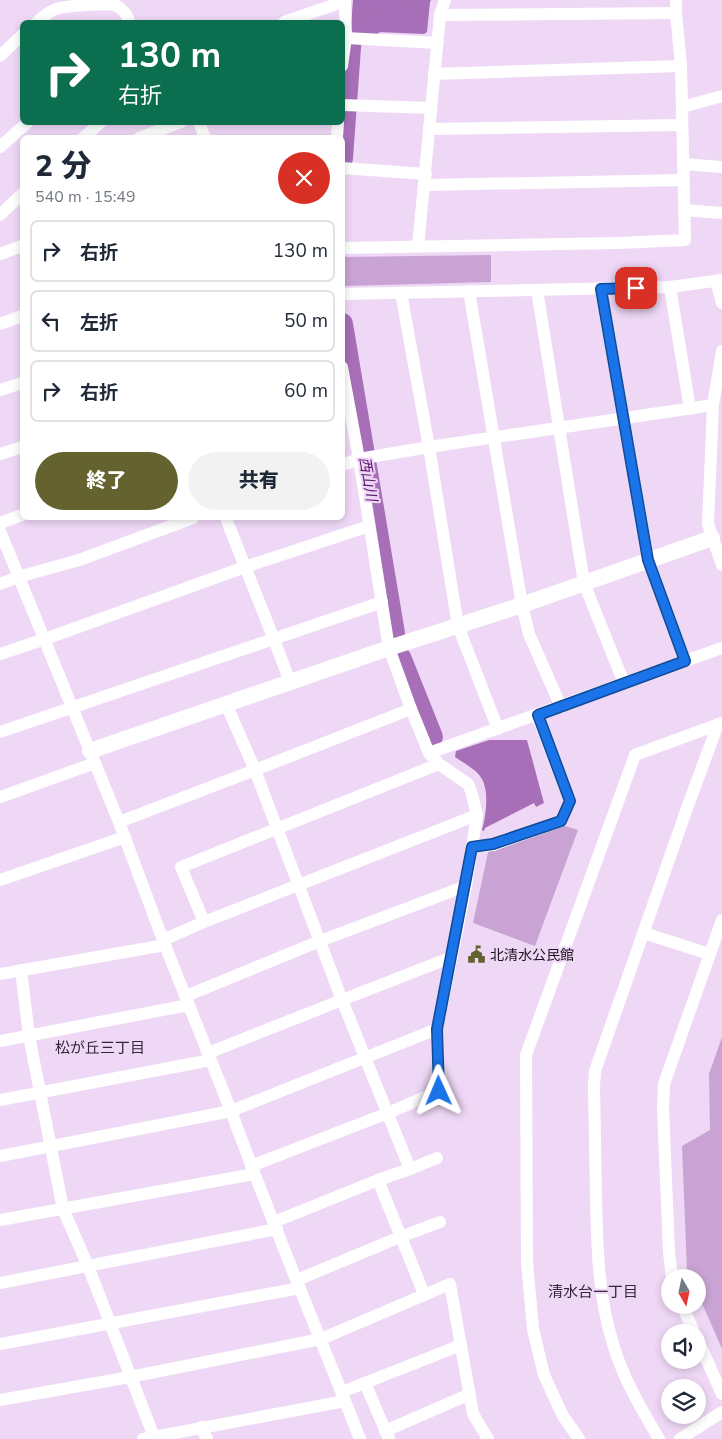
<!DOCTYPE html>
<html lang="ja">
<meta charset="utf-8">
<style>
:root{--surface:#fff;--page:#f2f2f3;--text:#1f2937;--muted:#747a83;--line:#e0e1e3;--accent:#646330}
body{margin:0;font-family:"Nunito Sans","Noto Sans JP",sans-serif;background:var(--page);color:var(--text);height:100vh;display:flex;flex-direction:column;font-size:19px;white-space:nowrap}
*{box-sizing:border-box;margin:0}
p{font-size:16px;color:var(--muted)}
.icon{flex:none;width:28px;height:28px;fill:none;stroke:currentColor;stroke-width:2;stroke-linecap:round;stroke-linejoin:round}
.map{position:relative;flex:1;overflow:hidden}
.side{position:absolute;left:20px;top:135px;width:325px;height:385px;display:flex;flex-direction:column;background:var(--surface);border-radius:8px;box-shadow:0 2px 8px #0003}
.side>*{flex:none}
.top-card{position:absolute;left:20px;top:20px;width:325px;height:105px;border-radius:8px;box-shadow:0 2px 8px #0003;background:#0b6e4f;color:#fff;overflow:hidden}
.needle{width:32px;rotate:171deg}
.controls{position:absolute;left:661px;top:1269px;display:grid;gap:10px}
.controls a{display:grid;place-items:center;width:45px;height:45px;border-radius:50%;background:var(--surface);box-shadow:0 2px 8px #0003;font-size:25px}
.pin{position:absolute;display:grid;place-items:center;width:42px;height:42px;color:#fff;margin:-21px;border-radius:10px;box-shadow:0 2px 8px #0006}
.me{position:absolute;width:55px;margin:-28px;rotate:359deg;stroke-linejoin:round;filter:drop-shadow(0 0 4px #0008)}
.turn{display:flex;align-items:center;gap:18px;height:105px;padding:0 15px;font-size:22px}
.turn .icon{width:65px;height:65px;stroke-width:2.5}
.turn b{display:block;font-size:35px;line-height:42px}
.round{display:grid;place-items:center;flex:none;width:52px;height:52px;border-radius:26px;background:var(--page)}
.headline{display:flex;align-items:center;justify-content:space-between;height:85px;padding:0 15px}
h1{font-size:30px;font-weight:800;line-height:38px}
.button{display:flex;gap:10px;margin-top:auto;padding:10px 15px}
.button a{flex:1;height:58px;border-radius:30px;background:var(--accent);color:#fff;font-size:20px;font-weight:800;line-height:58px;text-align:center}
.button a+a{background:var(--page);color:var(--text)}
ul{padding:0;list-style:none}
li{display:flex;align-items:center;gap:15px;height:62px;margin:0 10px 8px;padding:0 5px;border:2px solid var(--line);border-radius:8px}
li div{flex:1}
li b{display:block;font-size:19px}
li em{font-style:normal}
.map>svg:first-child{display:block}
.green{fill:#c9a3d4}
.water{fill:#a76fb7}
.lines{fill:none;stroke-linecap:round;stroke-linejoin:round}
.river{stroke:#a76fb7;stroke-width:22}
.minor{stroke:#fff;stroke-width:12}
.tertiary{stroke:#fff;stroke-width:16}
.route-casing{stroke:#114b97;stroke-width:12}
.route{stroke:#1a73e8;stroke-width:9}
.labels{text-anchor:middle;stroke-width:4;stroke-linejoin:round;paint-order:stroke}
.poi-label{font-size:14px;fill:#1a121d;stroke:#efd8f6;text-anchor:start}
.water-label{font-size:15px;font-style:italic;fill:#5f1871;stroke:#efd8f6}
.neighbourhood-label{font-size:15px;fill:#36243b;stroke:#efd8f6}
</style>
<div class="map">
<svg width="722" height="1439" viewBox="0 0 722 1439">
<rect width="100%" height="100%" fill="#efd8f6"/>
<g class="green">
<polygon points="491,255 491,282 343,286 343,257"/>
<polygon points="565,826 578,830 535,946 473,923 488,852"/>
<polygon points="722,1037 722,1349 698,1294 698,1278 690,1277 687,1271 682,1146 710,1130 709,1074"/>
</g>
<g class="water">
<polygon points="353,0 431,0 430,2 427,32 424,34 355,31 351,26"/>
<path d="M489 740H527L544 803 536 807 534 803 485 828 484 831 482 830C486 815 490 789 480 776 475 769 462 762 455 757L456 751Z"/>
</g>
<g class="lines">
<g class="river">
<polyline points="342,158 351,34 376,22 396,0"/>
<polyline points="342,324 394,633"/>
<polyline points="400,657 432,737"/>
</g>
<g class="minor">
<polyline points="440,15 676,13"/>
<path d="M37 22C43 17 49 11 56 9 63 6 108 3 115 5 122 8 128 15 129 22"/>
<polyline points="284,22 345,1 346,38 342,66"/>
<polyline points="346,38 438,43"/>
<polyline points="0,56 22,35"/>
<polyline points="434,74 681,66"/>
<polyline points="342,105 431,108"/>
<polyline points="682,107 722,96"/>
<polyline points="199,122 205,138"/>
<polyline points="429,129 682,125"/>
<polyline points="83,138 101,122"/>
<polyline points="139,138 181,122"/>
<polyline points="337,138 338,122"/>
<polyline points="0,147 28,122"/>
<polyline points="683,164 722,167"/>
<polyline points="342,168 426,174"/>
<polyline points="425,185 683,180"/>
<polyline points="684,210 722,213"/>
<polyline points="0,215 22,194"/>
<polyline points="418,246 440,15 445,0"/>
<polyline points="342,248 618,243 685,240 681,66 676,13 676,0"/>
<polyline points="0,254 22,246"/>
<polyline points="716,281 722,303"/>
<polyline points="670,287 690,409"/>
<polyline points="601,289 648,560 685,661"/>
<polyline points="537,290 584,583 624,683"/>
<polyline points="469,291 522,605 529,634 561,707"/>
<polyline points="401,293 429,447 458,626 498,729"/>
<polyline points="342,294 670,287 722,280"/>
<polyline points="0,324 22,316"/>
<polyline points="722,351 713,405 708,524 722,565"/>
<polyline points="0,390 22,383"/>
<polyline points="0,454 22,447"/>
<polyline points="342,465 359,459 429,447 713,405"/>
<path d="M226 518C247 573 270 627 290 682"/>
<polyline points="0,523 22,515"/>
<polyline points="0,531 119,822 163,940 231,1111 0,1156"/>
<polyline points="0,584 18,577 79,560 193,518"/>
<polyline points="0,654 45,639 245,567 369,526"/>
<polyline points="0,732 382,602"/>
<polyline points="429,753 722,648"/>
<polyline points="0,797 95,763"/>
<polyline points="119,822 255,770 411,709"/>
<polyline points="472,847 493,845 561,821 570,801 537,715"/>
<polyline points="0,880 125,837"/>
<polyline points="204,922 181,867 439,764"/>
<polyline points="644,933 709,954"/>
<polyline points="163,940 204,922 477,815"/>
<polyline points="21,970 29,1036 63,1209 88,1266 154,1437"/>
<polyline points="0,974 165,945"/>
<polyline points="186,996 320,941 466,886"/>
<polyline points="0,1041 189,1005"/>
<polyline points="208,1053 342,1000 255,770 226,704"/>
<polyline points="0,1100 211,1060"/>
<polyline points="437,1158 410,1169 342,1000 452,957"/>
<polyline points="251,1166 388,1113 439,1091 437,1029 466,886 477,815 471,791 468,784 439,764 429,753 411,709 389,648 359,459 342,367"/>
<polyline points="378,1180 424,1294"/>
<polyline points="0,1220 254,1174"/>
<polyline points="274,1222 378,1180 410,1169"/>
<polyline points="672,1278 669,1252 663,1108 664,1084 722,920"/>
<polyline points="297,1280 400,1237 440,1222"/>
<polyline points="0,1283 277,1229"/>
<polyline points="682,1305 694,1332"/>
<polyline points="698,1340 722,1394"/>
<polyline points="0,1344 300,1288"/>
<polyline points="365,1383 389,1439"/>
<polyline points="342,1392 461,1345"/>
<polyline points="0,1400 130,1377 321,1339 450,1284 473,1414 488,1439"/>
<polyline points="201,1427 207,1439"/>
<polyline points="385,1431 470,1394"/>
<polyline points="143,1439 345,1401"/>
<path d="M360 1439C317 1329 271 1221 231 1111L437 1029"/>
<polyline points="579,1439 563,1416 544,1375 533,1329 527,1262 526,1055 635,755 722,723"/>
<path d="M659 1439C642 1410 624 1380 614 1347 598 1298 597 1247 596 1196 595 1160 595 1123 594 1086L595 1071 686 811 718 724"/>
<polyline points="680,1439 722,1412"/>
</g>
<polyline class="tertiary" points="90,751 389,648 522,605 712,538"/>
</g>
<g class="lines">
<defs>
<polyline id="route" points="439,1091 437,1029 472,847 493,844 561,821 570,801 538,715 685,661 648,560 601,289 636,288"/>
</defs>
<use href="#route" class="route-casing"/>
<use href="#route" class="route"/>
</g>
<defs>
<symbol id="civic-bare" viewBox="-9 -9 18 18"><path d="M-.6-6.5H3V-4.5H.6V-3L4-1V1h2V6H-6V1h2V-1L-.6-3ZM-1.2 2.5V6h2.4V2.5Z" fill="#646330" stroke="#efd8f6" stroke-width="2.5" paint-order="stroke"/></symbol>
</defs>
<g fill-rule="evenodd">
<use href="#civic-bare" x="464" y="942" width="25" height="25"/>
</g>
<g class="labels">
<g class="poi-label">
<text x="490" y="960">北清水公民館</text>
</g>
<g class="water-label">
<text transform="translate(368 479) rotate(80)" y="5">西山川</text>
</g>
<g class="neighbourhood-label">
<text x="100" y="1053">松が丘三丁目</text>
<text x="593" y="1297">清水台一丁目</text>
</g>
</g>
</svg>
<div class="controls">
<a><svg class="needle" viewBox="-14 -14 28 28"><path d="M0-13l5 13h-10z" fill="#e53935"/><path d="M0 13l5-13h-10z" fill="#747a83"/></svg></a>
<a><svg class="icon" aria-label="sound" viewBox="0 0 24 24"><path d="M4 9h4l5-4v14l-5-4H4zM17 9q2 3 0 6"/></svg></a>
<a><svg class="icon" aria-label="layers" viewBox="0 0 24 24"><path d="M12 4l9 5-9 5-9-5zM3 14l9 5 9-5"/></svg></a>
</div>
<div class="pin" style="left:636px;top:288px;background:#d93025"><svg class="icon" aria-label="arrive" viewBox="0 0 24 24"><path d="M6 21V4h12l-3 4 3 4H6"/></svg></div>
<svg class="me" style="left:439px;top:1091px" viewBox="-20 -20 40 40"><path d="M0-17L14 15 0 8-14 15z" fill="#1a73e8" stroke="#fff" stroke-width="4"/></svg>
<div class="top-card">
<div class="turn"><svg class="icon" aria-label="right" viewBox="0 0 24 24"><path d="M7 20v-9h11M14 6l5 5-5 5"/></svg><div><b>130 m</b>右折</div></div>
</div>
<section class="side">
<div class="headline"><div><h1>2 分</h1><p>540 m · 15:49</p></div><a class="round" style="background:#d93025;color:#fff"><svg class="icon" aria-label="close" viewBox="0 0 24 24"><path d="M6 6l12 12M18 6L6 18"/></svg></a></div>
<ul>
<li><svg class="icon" aria-label="right" viewBox="0 0 24 24"><path d="M7 20v-9h11M14 6l5 5-5 5"/></svg><div><b>右折</b></div><em>130 m</em></li>
<li><svg class="icon" aria-label="left" viewBox="0 0 24 24"><path d="M17 20v-9H6M10 6l-5 5 5 5"/></svg><div><b>左折</b></div><em>50 m</em></li>
<li><svg class="icon" aria-label="right" viewBox="0 0 24 24"><path d="M7 20v-9h11M14 6l5 5-5 5"/></svg><div><b>右折</b></div><em>60 m</em></li>
</ul>
<div class="button"><a>終了</a><a>共有</a></div>
</section>
</div>
